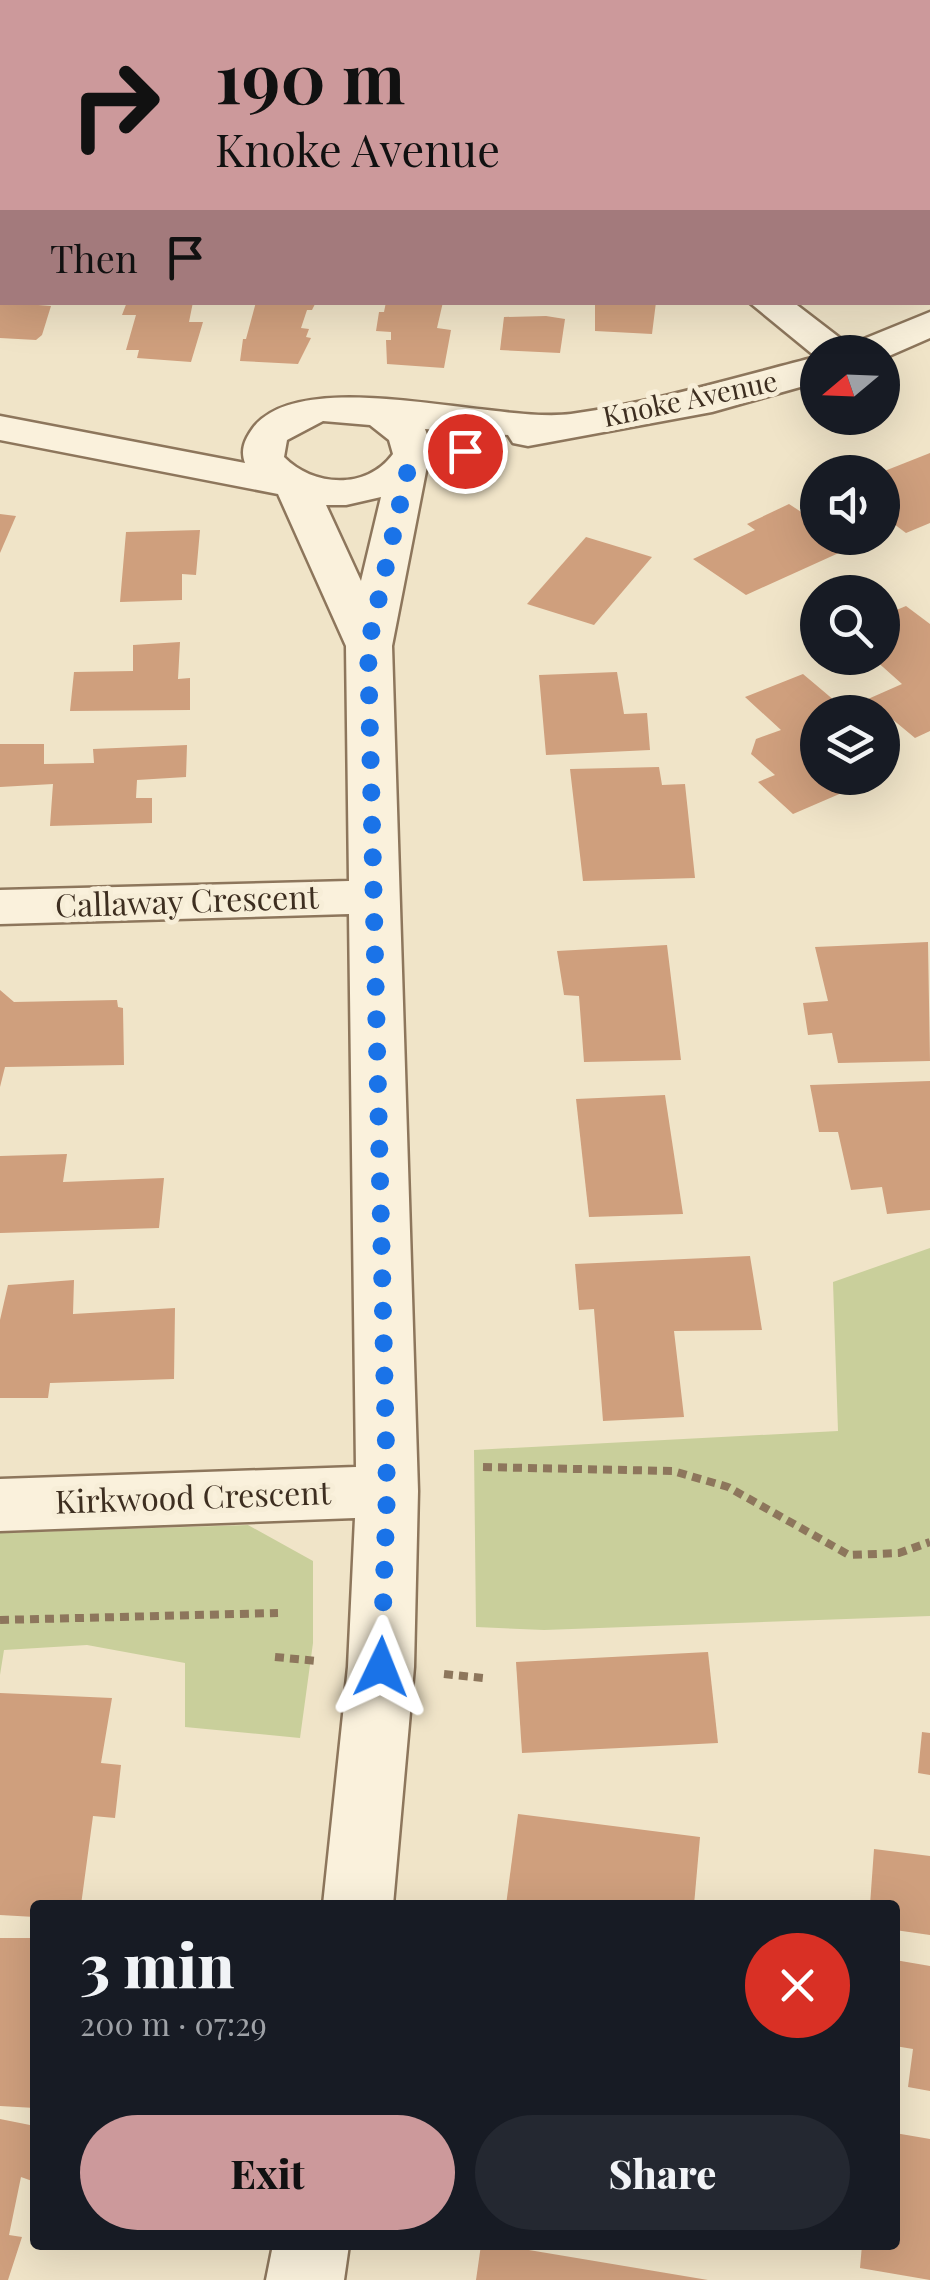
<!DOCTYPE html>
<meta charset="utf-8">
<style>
:root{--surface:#171b24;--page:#242831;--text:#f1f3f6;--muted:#9ea1a6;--accent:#cc999b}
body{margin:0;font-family:"Playfair Display",serif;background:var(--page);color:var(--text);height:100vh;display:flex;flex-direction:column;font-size:38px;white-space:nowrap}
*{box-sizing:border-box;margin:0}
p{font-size:32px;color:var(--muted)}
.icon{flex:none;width:55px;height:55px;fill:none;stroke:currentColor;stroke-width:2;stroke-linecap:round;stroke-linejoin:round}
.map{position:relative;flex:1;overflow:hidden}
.sheet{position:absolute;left:30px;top:1900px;width:870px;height:350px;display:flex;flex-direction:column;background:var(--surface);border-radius:10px;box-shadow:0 10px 40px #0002}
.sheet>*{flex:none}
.hud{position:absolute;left:0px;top:0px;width:930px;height:305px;box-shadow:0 10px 40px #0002;background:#cc999b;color:#111;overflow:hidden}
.needle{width:65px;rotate:251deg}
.tools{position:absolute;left:800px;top:335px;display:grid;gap:20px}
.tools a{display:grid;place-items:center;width:100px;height:100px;border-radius:50%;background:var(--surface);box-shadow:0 10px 40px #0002;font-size:50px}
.pin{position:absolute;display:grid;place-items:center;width:85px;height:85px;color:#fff;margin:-42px;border:5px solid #fff;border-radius:50%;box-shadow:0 2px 10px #0007}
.me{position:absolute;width:110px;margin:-55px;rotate:2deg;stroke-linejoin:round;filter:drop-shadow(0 0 8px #0008)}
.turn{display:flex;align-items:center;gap:35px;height:210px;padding:0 50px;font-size:45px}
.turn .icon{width:130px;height:130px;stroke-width:2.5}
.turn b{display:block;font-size:70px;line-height:85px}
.then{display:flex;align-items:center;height:95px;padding:0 50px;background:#0003;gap:20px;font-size:38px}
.round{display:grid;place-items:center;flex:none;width:105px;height:105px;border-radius:52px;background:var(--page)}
.overview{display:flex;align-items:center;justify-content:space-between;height:170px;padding:0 50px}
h1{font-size:60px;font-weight:800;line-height:75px}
.action{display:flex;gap:20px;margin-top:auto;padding:20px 50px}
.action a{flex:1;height:115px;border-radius:60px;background:var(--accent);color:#111;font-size:40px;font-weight:800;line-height:115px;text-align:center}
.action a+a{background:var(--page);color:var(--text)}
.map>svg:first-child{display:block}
.green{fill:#c9cf9b}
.building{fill:#cf9f7d}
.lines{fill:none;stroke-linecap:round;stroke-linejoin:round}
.minor-casing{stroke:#8d765c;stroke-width:5}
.path{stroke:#8d765c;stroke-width:8;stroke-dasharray:9 6;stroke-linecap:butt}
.minor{fill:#faf1dc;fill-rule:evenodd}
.route{stroke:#1a73e8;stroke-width:18;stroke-dasharray:0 32.4}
.labels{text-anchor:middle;stroke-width:10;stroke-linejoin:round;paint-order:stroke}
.far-street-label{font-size:28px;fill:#3d2e20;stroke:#f7eed8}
.street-label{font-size:32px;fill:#3d2e20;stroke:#f7eed8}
</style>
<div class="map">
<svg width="930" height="2280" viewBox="0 0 930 2280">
<rect width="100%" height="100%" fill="#f0e4c8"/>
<g class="green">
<polygon points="930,1248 930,1616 544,1630 476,1627 474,1450 838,1431 833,1282"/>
<polygon points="248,1525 313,1561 313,1643 300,1738 185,1727 185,1663 87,1645 4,1650 0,1675 0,1533"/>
</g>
<g class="building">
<polygon points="0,302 51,306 42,335 36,340 0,338"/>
<polygon points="127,302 193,302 189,322 203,322 191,362 137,358 139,350 126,350 136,315 122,315"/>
<polygon points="256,302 316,302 312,310 307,310 301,328 309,329 306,337 311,338 298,364 240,361 243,339 246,339"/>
<polygon points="386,302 443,302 437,328 451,330 444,368 387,364 386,340 391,340 391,332 376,331 379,312 384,312"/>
<polygon points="595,302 656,302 652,334 595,331"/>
<polygon points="546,316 565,319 560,353 500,350 504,317"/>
<polygon points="930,453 930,523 906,533 882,515 882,472"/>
<polygon points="789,504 818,523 818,538 839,538 852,547 746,595 693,559 755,530 747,524"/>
<polygon points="0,514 16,516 0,553"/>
<polygon points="200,530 196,575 182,574 182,600 120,602 126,532"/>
<polygon points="586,537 652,557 594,625 527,604"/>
<polygon points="906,606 930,624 930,731 915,738 868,699 902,684 874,659 887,654 882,651 882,616"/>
<polygon points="180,642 178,679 190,678 190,710 70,711 74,672 133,671 133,645"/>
<polygon points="617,672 624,714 647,713 650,750 546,755 539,675"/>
<polygon points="803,674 848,712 818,712 818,765 811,768 818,778 827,778 844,792 793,814 758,782 775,775 751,754 756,739 781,730 745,697"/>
<polygon points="0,744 44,744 44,764 94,763 93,749 187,745 186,777 137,780 136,798 152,798 152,823 50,826 53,784 0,787"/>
<polygon points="659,767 662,785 685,784 695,878 583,881 570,769"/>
<polygon points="928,942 930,1061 838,1063 832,1033 808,1035 803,1003 828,1001 815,947"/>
<polygon points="667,945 681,1060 584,1062 579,996 564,995 557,951"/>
<polygon points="0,990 14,1002 117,1000 118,1007 123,1008 124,1065 5,1067 0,1087"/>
<polygon points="930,1081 930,1210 887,1214 882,1187 851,1190 838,1132 819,1132 810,1085"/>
<polygon points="665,1095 683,1214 589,1217 576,1099"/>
<polygon points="67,1154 63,1182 164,1178 159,1228 0,1233 0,1156"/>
<polygon points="750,1256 762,1330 674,1331 684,1417 603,1421 594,1309 579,1310 575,1264"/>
<polygon points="74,1280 73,1314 175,1308 174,1379 50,1383 48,1398 0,1398 0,1320 8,1285"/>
<polygon points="708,1652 718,1743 522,1753 516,1662"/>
<polygon points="0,1693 112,1698 101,1763 121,1765 115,1818 93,1816 81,1905 35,1905 35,1917 0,1915"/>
<polygon points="922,1732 930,1733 930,1775 918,1773"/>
<polygon points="518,1814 700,1837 694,1905 506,1905"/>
<polygon points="874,1849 930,1856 930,1935 895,1930 895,1905 870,1905"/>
<polygon points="0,1938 35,1938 35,2108 0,2106"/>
<polygon points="895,1960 930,1966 930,2091 908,2087 913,2049 895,2046"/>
<polygon points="0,2119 35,2126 35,2182 21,2177 9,2235 22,2237 8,2280 0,2280"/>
<polygon points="895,2133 930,2139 930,2280 860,2268 862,2245 895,2245"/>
<polygon points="481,2245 499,2245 708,2280 476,2280"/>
</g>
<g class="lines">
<defs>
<g id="minor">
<polygon points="640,0 686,0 687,2 641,2"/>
<rect x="0" y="126" width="2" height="22"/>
<path d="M749 302H793L849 345 930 312V338L882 359V352H818V382L712 412 528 446 513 443 508 435 425 429 434 455 427 466 392 646 418 1491 414 1667 393 1905H323L348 1667 355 1518 0 1531V1479L356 1467 349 914 0 924V890L349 881 346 646 278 494 0 440V416L245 463C240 450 245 439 253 428 302 363 497 424 571 414 655 402 734 378 816 357ZM323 421 370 425 389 440 393 454C366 491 312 486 284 457L287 440ZM381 497 361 581 326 505H346Z"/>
<polygon points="273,2245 349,2245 344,2280 266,2280"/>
</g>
</defs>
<use href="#minor" class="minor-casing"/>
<g class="path">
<polyline points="483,1467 673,1471 728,1487 849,1555 899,1553 930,1542"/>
<polyline points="0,1620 278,1613"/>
<polyline points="275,1657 317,1661"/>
<polyline points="444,1674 483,1678"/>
</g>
<use href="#minor" class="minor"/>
</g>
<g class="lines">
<polyline class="route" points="381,1667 387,1491 368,646 408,469 465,451"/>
</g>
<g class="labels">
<g class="far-street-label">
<text transform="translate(690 399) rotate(-12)" y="10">Knoke Avenue</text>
</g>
<g class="street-label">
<text transform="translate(187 902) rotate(-2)" y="11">Callaway Crescent</text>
<text transform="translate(193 1498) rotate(-2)" y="11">Kirkwood Crescent</text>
</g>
</g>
</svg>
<div class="tools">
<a><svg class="needle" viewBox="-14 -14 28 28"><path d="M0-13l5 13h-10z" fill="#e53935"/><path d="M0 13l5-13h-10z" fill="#9ea1a6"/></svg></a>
<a><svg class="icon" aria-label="sound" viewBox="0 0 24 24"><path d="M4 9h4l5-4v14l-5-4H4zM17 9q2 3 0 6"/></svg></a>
<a><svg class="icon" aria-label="search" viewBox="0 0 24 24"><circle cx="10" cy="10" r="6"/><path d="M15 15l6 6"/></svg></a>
<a><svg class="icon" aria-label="layers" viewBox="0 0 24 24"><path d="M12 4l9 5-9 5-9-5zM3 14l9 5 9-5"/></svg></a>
</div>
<div class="pin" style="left:465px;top:451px;background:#d93025"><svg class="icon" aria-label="arrive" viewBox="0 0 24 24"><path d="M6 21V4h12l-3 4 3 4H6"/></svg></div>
<svg class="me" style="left:381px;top:1667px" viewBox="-20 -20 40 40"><path d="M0-17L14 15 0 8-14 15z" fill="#1a73e8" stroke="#fff" stroke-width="4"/></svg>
<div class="hud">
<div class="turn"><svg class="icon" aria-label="right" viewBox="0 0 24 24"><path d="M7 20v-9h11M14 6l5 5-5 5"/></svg><div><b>190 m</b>Knoke Avenue</div></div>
<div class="then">Then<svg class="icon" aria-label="arrive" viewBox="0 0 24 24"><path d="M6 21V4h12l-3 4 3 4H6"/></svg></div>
</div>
<section class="sheet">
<div class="overview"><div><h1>3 min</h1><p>200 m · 07:29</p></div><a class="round" style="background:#d93025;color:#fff"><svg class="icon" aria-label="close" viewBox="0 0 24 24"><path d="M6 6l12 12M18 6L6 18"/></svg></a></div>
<div class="action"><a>Exit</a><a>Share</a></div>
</section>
</div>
